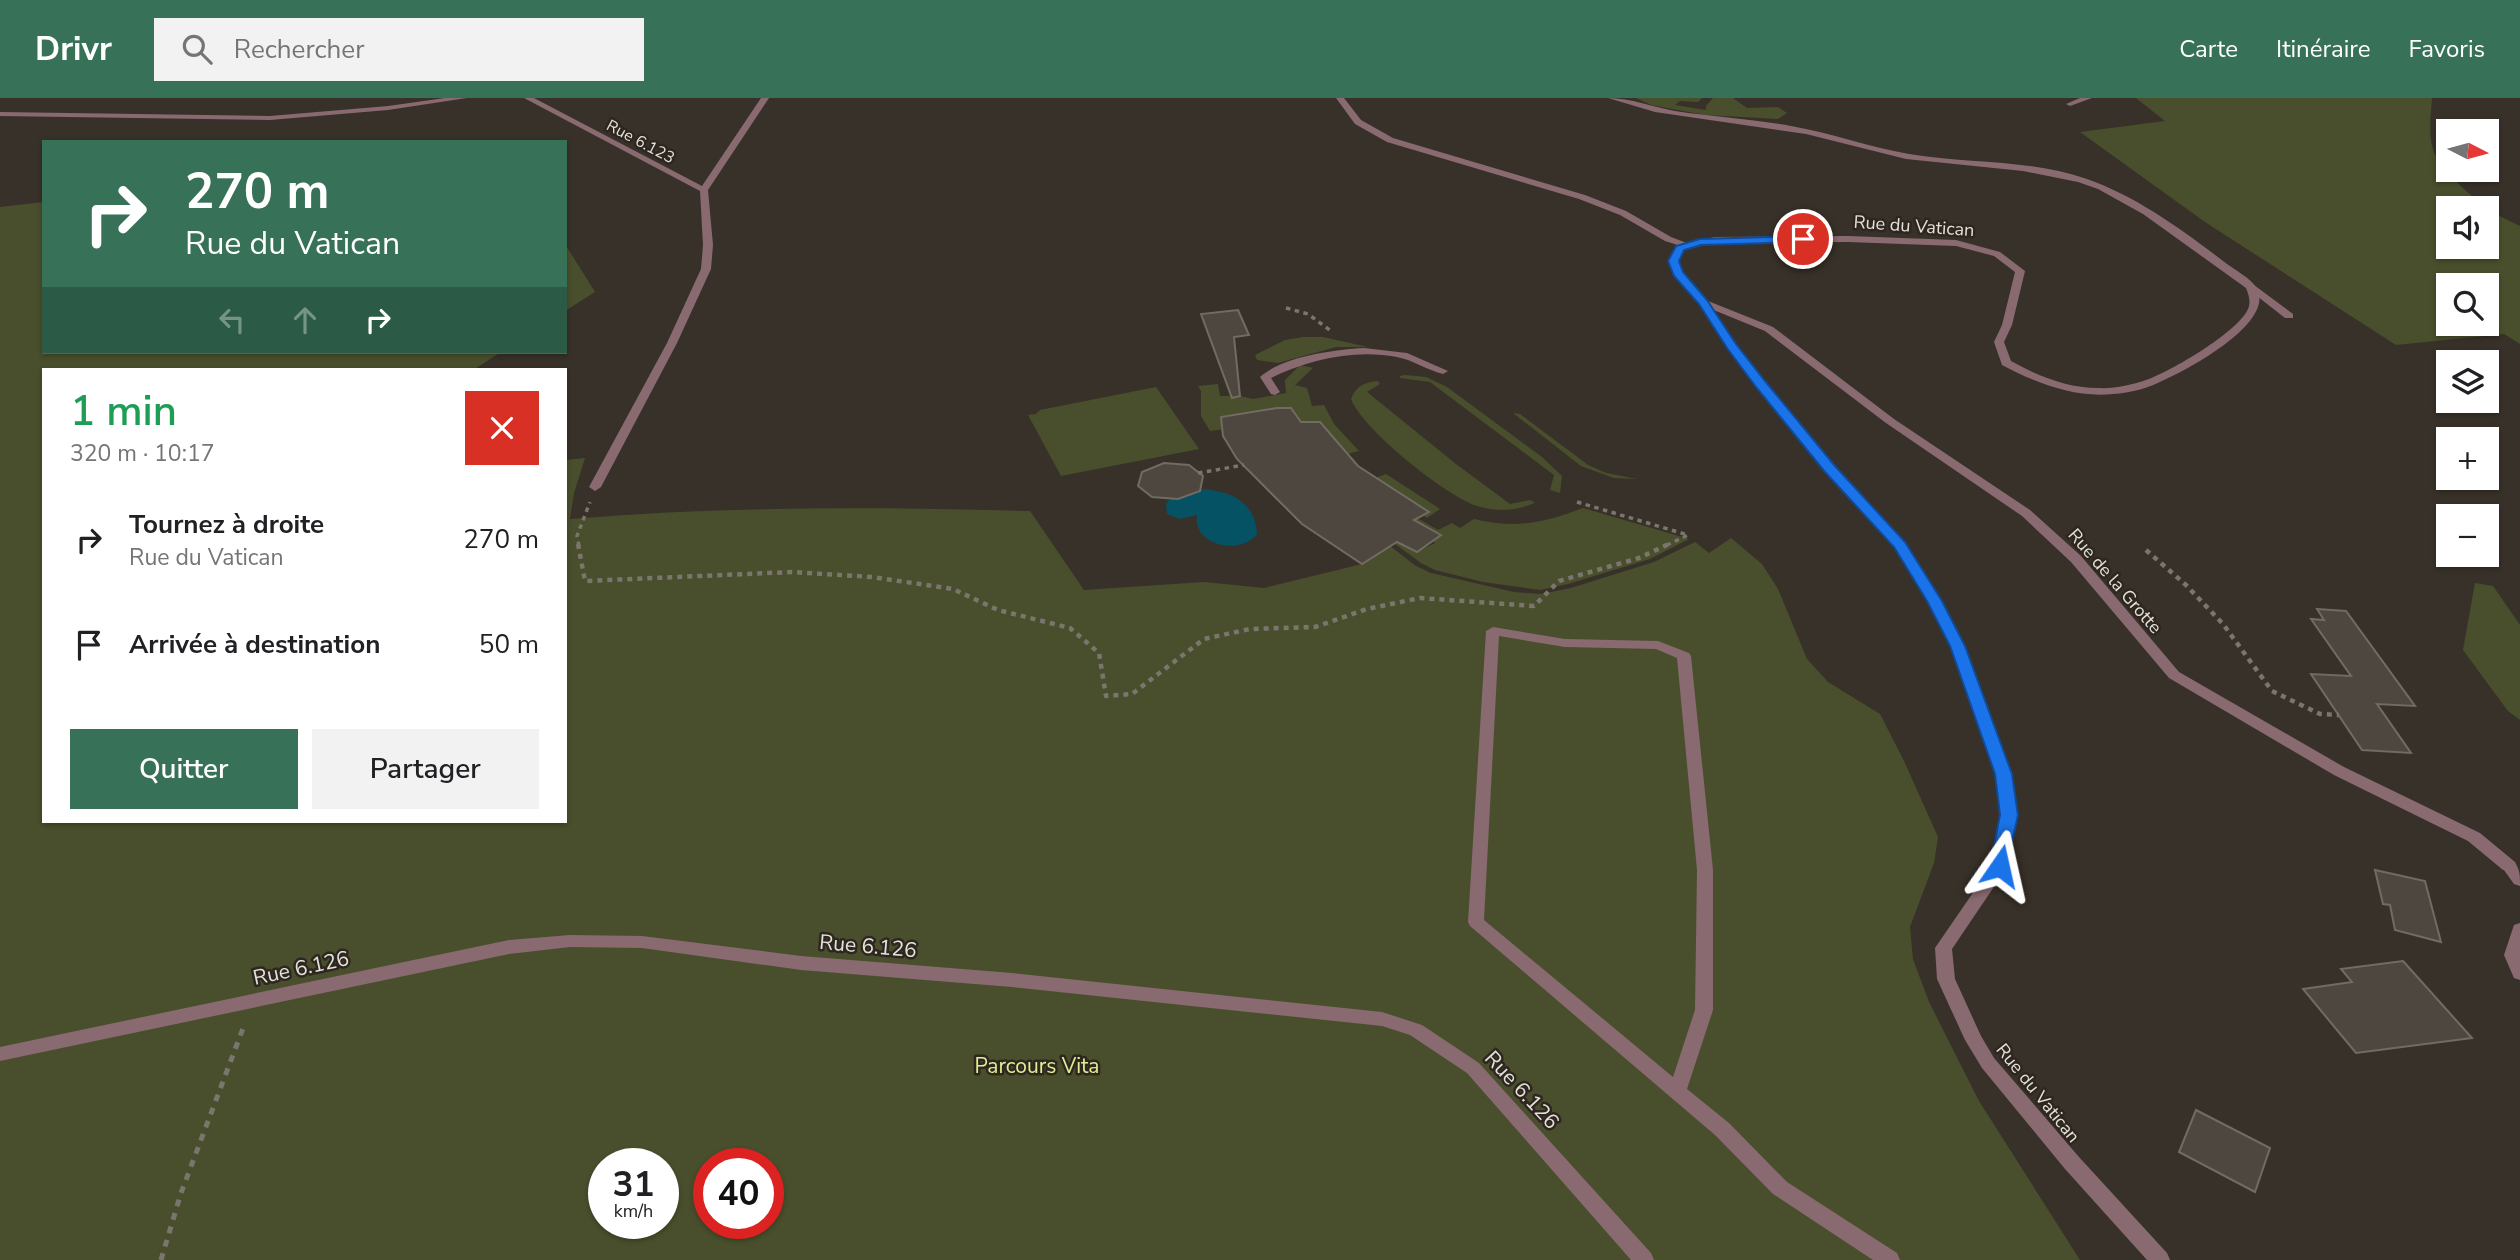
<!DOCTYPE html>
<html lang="fr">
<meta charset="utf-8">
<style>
:root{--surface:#fff;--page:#f2f2f2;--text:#202124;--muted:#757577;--accent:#367158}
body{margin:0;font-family:"Nunito Sans",sans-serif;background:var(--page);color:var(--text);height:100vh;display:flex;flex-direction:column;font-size:26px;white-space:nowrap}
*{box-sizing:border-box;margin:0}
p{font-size:23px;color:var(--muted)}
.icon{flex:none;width:38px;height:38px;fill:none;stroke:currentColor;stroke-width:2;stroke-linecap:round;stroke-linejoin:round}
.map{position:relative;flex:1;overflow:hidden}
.panel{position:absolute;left:42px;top:270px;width:525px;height:455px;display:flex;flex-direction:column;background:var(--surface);border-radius:0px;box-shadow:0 2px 5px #0004}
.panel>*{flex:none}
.banner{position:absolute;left:42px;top:42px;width:525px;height:214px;border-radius:0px;box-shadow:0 2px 5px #0004;background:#367158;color:#fff;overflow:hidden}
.needle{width:46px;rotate:96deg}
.fabs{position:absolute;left:2436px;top:21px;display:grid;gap:14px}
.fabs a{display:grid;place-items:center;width:63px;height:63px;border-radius:0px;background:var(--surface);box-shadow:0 2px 5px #0004;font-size:35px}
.speed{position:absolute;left:588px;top:1050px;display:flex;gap:14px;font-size:35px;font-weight:700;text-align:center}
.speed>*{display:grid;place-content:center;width:91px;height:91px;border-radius:50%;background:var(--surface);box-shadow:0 2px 5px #0004;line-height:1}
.speed small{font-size:18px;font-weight:400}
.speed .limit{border:10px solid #d22;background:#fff;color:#111}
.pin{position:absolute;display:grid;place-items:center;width:60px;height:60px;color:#fff;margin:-30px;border:4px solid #fff;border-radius:50%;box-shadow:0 2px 7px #0007}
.me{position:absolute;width:77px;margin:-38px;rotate:11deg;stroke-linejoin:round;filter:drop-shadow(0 0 5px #0008)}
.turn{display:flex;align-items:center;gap:24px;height:147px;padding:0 28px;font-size:32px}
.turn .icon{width:91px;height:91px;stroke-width:2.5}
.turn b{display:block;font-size:49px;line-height:60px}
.lanes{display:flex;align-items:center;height:66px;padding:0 28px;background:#0003;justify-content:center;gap:35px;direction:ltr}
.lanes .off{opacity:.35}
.round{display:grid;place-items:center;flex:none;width:74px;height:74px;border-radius:0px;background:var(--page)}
.overview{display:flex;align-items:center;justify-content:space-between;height:119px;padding:0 28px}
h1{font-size:42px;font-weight:600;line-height:52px;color:#1e9e55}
.primary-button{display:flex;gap:14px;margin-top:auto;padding:14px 28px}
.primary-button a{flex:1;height:80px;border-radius:0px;background:var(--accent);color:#fff;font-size:28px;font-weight:600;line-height:80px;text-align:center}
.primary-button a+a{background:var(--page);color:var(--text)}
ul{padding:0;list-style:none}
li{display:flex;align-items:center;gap:21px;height:105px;padding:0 28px}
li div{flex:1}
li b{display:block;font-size:26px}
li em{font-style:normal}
header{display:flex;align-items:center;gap:42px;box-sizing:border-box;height:98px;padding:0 35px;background:var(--accent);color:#fff}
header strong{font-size:33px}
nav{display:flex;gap:38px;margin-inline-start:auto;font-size:24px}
.search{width:490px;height:63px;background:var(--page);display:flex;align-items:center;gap:18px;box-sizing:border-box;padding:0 24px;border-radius:0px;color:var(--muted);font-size:26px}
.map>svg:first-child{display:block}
.green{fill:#494f2c;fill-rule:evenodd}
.water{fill:#045263}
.building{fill:#4e473f;stroke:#726b62;stroke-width:2}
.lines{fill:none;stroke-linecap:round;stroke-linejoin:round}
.path-far2{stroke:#7a756d;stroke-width:3.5;stroke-dasharray:4.5 4.5;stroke-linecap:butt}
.path-far1{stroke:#7a756d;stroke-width:4.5;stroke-dasharray:5 5;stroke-linecap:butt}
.path{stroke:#7a756d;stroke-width:5;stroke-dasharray:7 7;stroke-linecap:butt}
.service{fill:#896a71;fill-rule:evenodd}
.minor{fill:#896a71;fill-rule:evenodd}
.tertiary{fill:#896a71;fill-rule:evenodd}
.route{fill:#1a73e8;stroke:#114b97;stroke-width:2}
.labels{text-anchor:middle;stroke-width:5;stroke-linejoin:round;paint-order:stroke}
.far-street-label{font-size:16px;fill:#e4e0da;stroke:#2e2720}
.street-label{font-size:18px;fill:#e4e0da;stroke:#2e2720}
.near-street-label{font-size:21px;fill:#e4e0da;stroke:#2e2720}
.near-park-label{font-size:21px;fill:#deee90;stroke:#2e2720}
</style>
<header>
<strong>Drivr</strong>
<div class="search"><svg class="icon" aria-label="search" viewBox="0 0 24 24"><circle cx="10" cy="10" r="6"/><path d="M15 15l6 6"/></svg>Rechercher</div>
<nav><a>Carte</a><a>Itinéraire</a><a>Favoris</a></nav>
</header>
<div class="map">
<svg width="2520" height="1162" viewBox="0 0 2520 1162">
<rect width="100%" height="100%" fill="#383129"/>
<g class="green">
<polygon points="1636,0 1702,0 1698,4 1680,3 1675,7 1706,12 1706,8 1713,0 1733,0 1747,10 1778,9 1787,15 1778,21 1705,17 1651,7"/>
<path d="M2136 0H2432C2431 16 2428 35 2433 51 2437 69 2471 97 2485 110H2448V149H2487V112L2520 128V246L2504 236 2396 247 2205 124 2080 34 2165 23ZM2487 187V226H2448V187Z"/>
<path d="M44 104V254H501L475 271H44V723H565V362L585 360 574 395 570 421C724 408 876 409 1030 413L1084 492 1204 484 1264 490 1362 466 1390 448 1416 468 1431 475 1514 494 1541 496 1571 490 1654 464 1695 444 1709 455 1731 440 1762 466 1778 491 1807 561 1828 584 1880 616 1904 663 1938 739 1934 765 1910 829 1913 861 1929 904 1979 1003 2080 1162H0V109ZM604 1066H663V1125H604ZM709 1066H768V1125H709Z"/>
<polygon points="565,146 595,194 565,213"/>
<polygon points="1303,239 1323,239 1368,249 1336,249 1278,265 1257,262 1255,257 1285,242"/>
<polygon points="1300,267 1313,270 1295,287 1307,290 1312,308 1324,307 1334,326 1359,353 1347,356 1310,323 1296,325 1298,321 1291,310 1265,312 1262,326 1210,333 1201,318 1201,293 1198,288 1218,286 1220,298 1240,298 1253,301 1286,295 1285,282"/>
<polygon points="1405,277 1426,279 1447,289 1542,359 1562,378 1560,395 1550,392 1554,377 1430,284 1400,280 1400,278"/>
<path d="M1378 283 1380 286 1367 294 1456 366 1510 406 1530 402 1535 405C1516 413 1497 414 1477 408 1446 398 1362 331 1351 301 1356 288 1365 284 1378 283Z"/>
<polygon points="1156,289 1199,351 1061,378 1028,317 1036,316 1040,312"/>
<polygon points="1513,315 1520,316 1588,367 1606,375 1637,381 1614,380 1581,368"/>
<polygon points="1386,376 1440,411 1427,420 1423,417 1428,413 1375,380"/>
<path d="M1583 410 1689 441 1650 461 1568 486 1540 492 1483 484 1435 472 1421 465 1395 446 1397 444 1417 454 1435 445 1433 443 1442 437 1414 422 1417 420 1438 432 1452 425 1460 430 1474 421C1517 431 1543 425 1583 410Z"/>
<polygon points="2475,485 2493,488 2520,527 2520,622 2508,613 2463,552"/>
</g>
<path class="water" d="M1190 391C1223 390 1255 399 1257 436 1241 458 1192 448 1197 417L1180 421 1167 416 1166 406 1171 400Z"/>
<g class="building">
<polygon points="1238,212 1249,237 1234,239 1240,298 1232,300 1201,216"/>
<polygon points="1277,310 1291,310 1301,324 1320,324 1358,368 1429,414 1414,422 1441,437 1417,454 1397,444 1362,466 1302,426 1237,361 1223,338 1221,319"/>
<polygon points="1164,365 1189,367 1203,378 1200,393 1178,401 1152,399 1138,388 1142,374"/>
<polygon points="2317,511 2346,513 2415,608 2377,606 2411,655 2362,652 2311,576 2351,578 2311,521 2324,522"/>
<polygon points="2375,772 2425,783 2441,844 2395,832 2390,807 2383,806"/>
<polygon points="2403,863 2472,940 2356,955 2303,891 2352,884 2341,871"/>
<polygon points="2196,1012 2270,1050 2255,1094 2179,1054"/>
</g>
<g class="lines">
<g class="path-far2">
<polyline points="1286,210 1308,216 1331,233"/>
<polyline points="1198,375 1244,367"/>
<polyline points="1577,404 1688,437 1665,448"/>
<polyline points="579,448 577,438 590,404"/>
</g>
<g class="path-far1">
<polyline points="578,446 585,483 792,474 872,479 953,491 998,512 1070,530 1099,555 1106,598 1132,596 1204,541 1250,531 1315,529 1367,511 1420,500 1534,508 1559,483 1639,460 1669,446"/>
<polyline points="2146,452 2186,487 2223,526 2272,593 2320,616 2339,617"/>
</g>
<polyline class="path" points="161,1162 181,1095 245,925"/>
<g class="service">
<polygon points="1336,0 1344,0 1361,22 1393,40 1585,97 1626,113 1671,139 1692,147 1687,150 1665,143 1620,117 1579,101 1387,44 1355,26"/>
<polygon points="2080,0 2092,0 2070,8 2066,6"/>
<polygon points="2248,187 2254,187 2293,216 2293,220 2285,220 2248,191"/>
<path d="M2509 762C2520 766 2520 776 2520 788L2514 786 2501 768 2503 764Z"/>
<polygon points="2520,825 2520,882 2514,880 2504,857 2514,827"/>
<polygon points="570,837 642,838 801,858 1012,875 1382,914 1422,927 1479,965 1651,1155 1654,1162 1631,1162 1467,975 1410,937 1382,928 1012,889 801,872 642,850 570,849 509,856 0,963 0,949 509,842"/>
</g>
<g class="minor">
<polygon points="445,0 467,0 388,12 270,22 0,18 0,14 270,18 388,8"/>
<polygon points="524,0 534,0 702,88 761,0 769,0 708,92 713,147 711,171 677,245 601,389 595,393 589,389 667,245 701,171 703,147 700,93"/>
<polygon points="1703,201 1773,229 1894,321 2030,412 2081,458 2179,574 2344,669 2480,735 2515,764 2517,768 2515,772 2503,772 2468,743 2334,677 2169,580 2071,464 2022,418 1886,325 1765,233 1699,206 1699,202"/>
<path d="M1364 250 1407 255 1448 273 1443 276C1427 272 1413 262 1397 259 1355 251 1309 261 1271 280L1280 294 1275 297 1271 296 1260 279C1284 258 1333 252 1364 250Z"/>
<path d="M1493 529 1565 541 1658 543 1689 555 1691 558 1713 772V912L1687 991 1729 1025 1787 1084 1897 1155 1900 1162H1873L1773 1096 1715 1037 1470 828 1468 824 1486 533ZM1499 538 1565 549 1656 551 1677 560 1697 772 1695 912 1673 979 1484 822Z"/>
</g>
<path class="tertiary" d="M1608 0C1630 0 1653 9 1675 13 1714 19 1753 21 1791 28 1831 35 1869 49 1909 56 1968 66 2030 61 2087 81 2138 99 2184 133 2227 166 2235 172 2250 180 2256 189 2278 223 2189 271 2164 282 2149 290 2130 295 2113 296 2074 300 2036 285 2002 267L1994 244 2002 227 2015 174 1994 158 1956 148 1848 144 1714 145 1684 152 1678 163 1683 174 1707 202 1735 246 1765 284 1834 369 1904 444 1942 503 1965 548 2011 676 2017 717 2008 768 1952 851 1955 881 1981 938 1994 960 2079 1059 2167 1155 2170 1162H2147L2065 1071 1982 970 1965 942 1937 881 1935 850 1992 767 2001 717 1995 676 1951 548 1928 503 1895 449 1826 373 1757 288 1727 250 1699 206 1675 177 1668 163 1677 148 1714 139 1848 138 1956 142 2000 154 2025 173 2012 227 2004 244 2011 263C2038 278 2067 290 2098 290 2114 291 2131 287 2146 282 2170 274 2238 234 2248 211 2251 205 2249 197 2246 190L2143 116 2098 91 2078 84 2023 73 1906 61 1806 36 1655 14Z"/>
</g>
<polygon class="route" points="1803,138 1806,139 1806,144 1701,147 1684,152 1679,163 1683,174 1707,202 1736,246 1765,283 1835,368 1905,444 1942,503 1965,548 2012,676 2018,717 2006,772 1993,772 1990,768 2000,717 1995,676 1950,548 1927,503 1894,449 1825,374 1756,289 1727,250 1699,206 1674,178 1668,163 1676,148 1700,141"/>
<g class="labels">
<g class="far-street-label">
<text transform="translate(641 43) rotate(28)" y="6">Rue 6.123</text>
</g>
<g class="street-label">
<text transform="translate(1914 128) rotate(4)" y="6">Rue du Vatican</text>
<text transform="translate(2115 483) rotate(49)" y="6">Rue de la Grotte</text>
<text transform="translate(2038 995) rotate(51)" y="6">Rue du Vatican</text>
</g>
<g class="near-street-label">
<text transform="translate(868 848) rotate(5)" y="7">Rue 6.126</text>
<text transform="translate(301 870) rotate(-12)" y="7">Rue 6.126</text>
<text transform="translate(1522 992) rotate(47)" y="7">Rue 6.126</text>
</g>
<g class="near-park-label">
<text x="1037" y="975">Parcours Vita</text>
</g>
</g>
</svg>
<div class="fabs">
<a><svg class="needle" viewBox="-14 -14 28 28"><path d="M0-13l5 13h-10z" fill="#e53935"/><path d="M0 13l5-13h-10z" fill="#757577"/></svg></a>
<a><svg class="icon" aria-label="sound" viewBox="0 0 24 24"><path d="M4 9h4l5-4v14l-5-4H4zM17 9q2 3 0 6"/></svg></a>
<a><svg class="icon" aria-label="search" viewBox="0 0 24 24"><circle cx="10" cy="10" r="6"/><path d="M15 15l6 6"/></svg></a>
<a><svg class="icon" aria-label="layers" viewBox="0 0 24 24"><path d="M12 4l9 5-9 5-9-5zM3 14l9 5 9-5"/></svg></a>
<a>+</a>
<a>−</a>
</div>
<div class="speed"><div>31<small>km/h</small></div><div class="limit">40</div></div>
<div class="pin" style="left:1803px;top:141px;background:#d93025"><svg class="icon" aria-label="arrive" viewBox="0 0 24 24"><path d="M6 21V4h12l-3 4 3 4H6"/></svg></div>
<svg class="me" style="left:2000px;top:768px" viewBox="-20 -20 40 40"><path d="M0-17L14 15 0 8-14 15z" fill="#1a73e8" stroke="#fff" stroke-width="4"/></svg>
<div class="banner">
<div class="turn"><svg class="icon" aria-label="right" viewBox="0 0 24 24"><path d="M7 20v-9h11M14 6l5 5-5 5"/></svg><div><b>270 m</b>Rue du Vatican</div></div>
<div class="lanes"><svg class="icon off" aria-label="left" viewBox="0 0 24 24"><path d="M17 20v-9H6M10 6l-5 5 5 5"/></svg><svg class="icon off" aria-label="ahead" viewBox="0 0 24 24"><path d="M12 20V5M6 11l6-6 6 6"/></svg><svg class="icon" aria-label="right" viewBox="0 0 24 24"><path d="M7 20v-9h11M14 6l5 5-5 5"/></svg></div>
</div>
<section class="panel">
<div class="overview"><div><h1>1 min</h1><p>320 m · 10:17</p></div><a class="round" style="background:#d93025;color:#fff"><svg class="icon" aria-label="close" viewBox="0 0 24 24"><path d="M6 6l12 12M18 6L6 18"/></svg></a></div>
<ul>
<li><svg class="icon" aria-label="right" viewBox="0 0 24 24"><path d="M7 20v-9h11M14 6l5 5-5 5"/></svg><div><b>Tournez à droite</b><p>Rue du Vatican</p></div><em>270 m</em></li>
<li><svg class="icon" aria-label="arrive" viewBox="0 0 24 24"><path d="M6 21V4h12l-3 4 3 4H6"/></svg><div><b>Arrivée à destination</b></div><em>50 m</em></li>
</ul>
<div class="primary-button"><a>Quitter</a><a>Partager</a></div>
</section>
</div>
